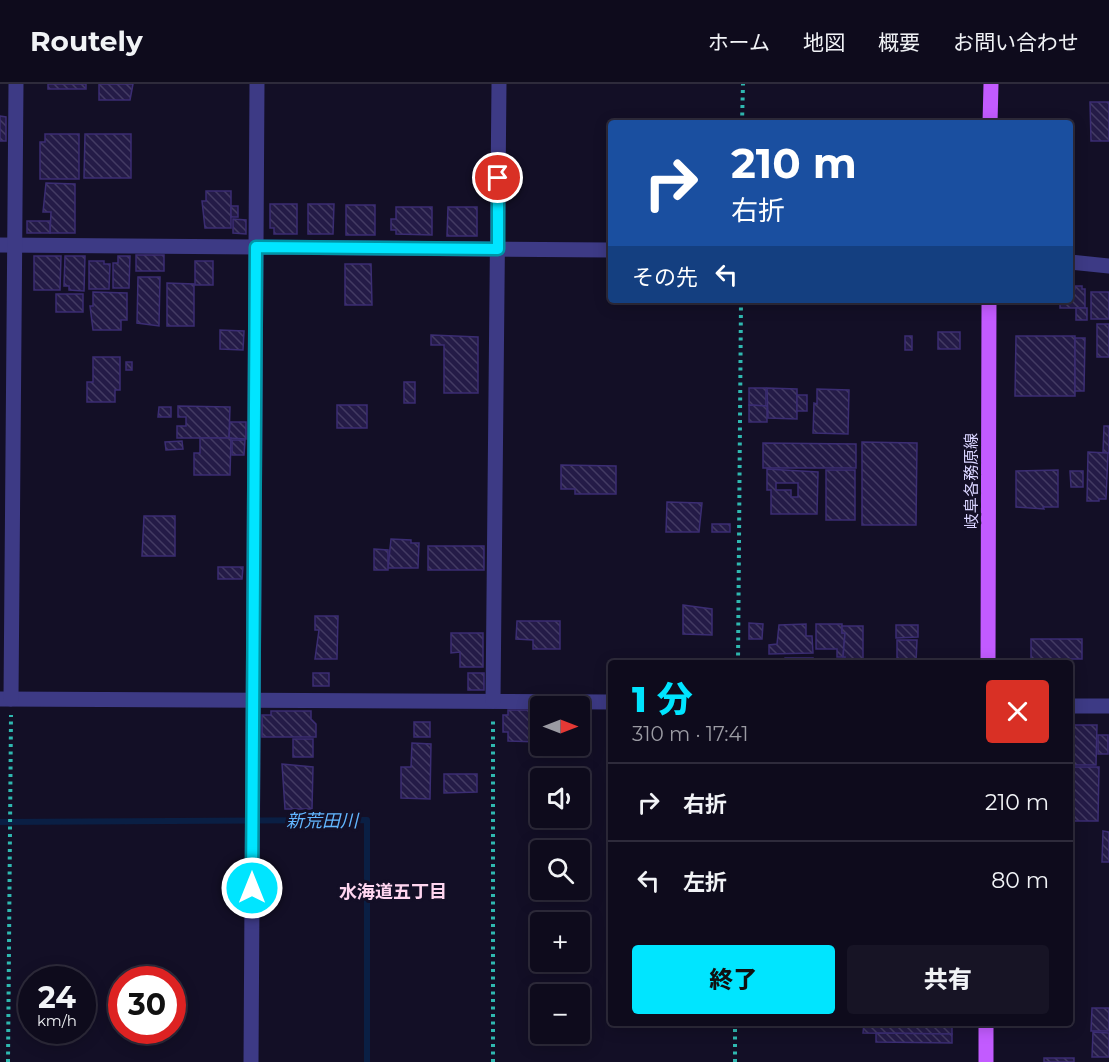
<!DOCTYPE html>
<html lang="ja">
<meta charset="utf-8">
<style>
:root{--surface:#0e0b1c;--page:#171425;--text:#f1f3f6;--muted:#9b9ba3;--line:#2e2b3b;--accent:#00e5ff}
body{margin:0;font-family:Montserrat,"Noto Sans JP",sans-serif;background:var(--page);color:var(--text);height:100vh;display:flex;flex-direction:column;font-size:22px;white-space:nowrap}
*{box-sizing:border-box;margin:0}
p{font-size:20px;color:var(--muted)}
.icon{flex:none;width:33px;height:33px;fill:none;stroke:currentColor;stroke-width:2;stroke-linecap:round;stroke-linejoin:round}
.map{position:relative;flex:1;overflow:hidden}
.sheet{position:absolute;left:608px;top:576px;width:465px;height:366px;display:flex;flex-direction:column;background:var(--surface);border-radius:6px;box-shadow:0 3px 15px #0003,0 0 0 2px var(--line)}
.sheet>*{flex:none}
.top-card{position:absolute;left:608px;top:36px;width:465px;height:183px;border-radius:6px;box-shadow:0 3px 15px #0003,0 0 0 2px var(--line);background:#1a4fa0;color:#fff;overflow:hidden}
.needle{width:39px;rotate:90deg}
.tools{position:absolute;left:530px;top:612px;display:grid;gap:12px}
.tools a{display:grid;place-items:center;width:60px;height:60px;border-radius:6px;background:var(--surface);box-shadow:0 3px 15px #0003,0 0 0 2px var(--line);font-size:30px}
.speed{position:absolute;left:18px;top:882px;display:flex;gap:12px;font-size:30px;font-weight:700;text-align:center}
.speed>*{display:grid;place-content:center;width:78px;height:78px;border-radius:50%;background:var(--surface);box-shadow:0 3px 15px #0003,0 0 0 2px var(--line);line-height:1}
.speed small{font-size:15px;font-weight:400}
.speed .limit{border:9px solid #d22;background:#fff;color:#111}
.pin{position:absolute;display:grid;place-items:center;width:51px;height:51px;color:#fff;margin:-26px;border:3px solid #fff;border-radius:50%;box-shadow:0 2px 6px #0007}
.me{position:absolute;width:66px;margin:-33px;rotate:0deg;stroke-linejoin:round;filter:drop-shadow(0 0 4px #0008)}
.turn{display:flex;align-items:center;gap:21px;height:126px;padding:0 24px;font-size:27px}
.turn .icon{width:78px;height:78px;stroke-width:2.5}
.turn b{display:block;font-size:42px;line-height:51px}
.then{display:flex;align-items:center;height:57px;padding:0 24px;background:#0003;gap:12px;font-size:22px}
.round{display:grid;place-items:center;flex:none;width:63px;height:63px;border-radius:6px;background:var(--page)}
.headline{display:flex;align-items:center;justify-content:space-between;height:102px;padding:0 24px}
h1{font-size:36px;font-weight:800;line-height:45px;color:var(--accent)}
.primary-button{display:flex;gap:12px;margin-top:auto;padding:12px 24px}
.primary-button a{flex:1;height:69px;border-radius:6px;background:var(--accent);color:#111;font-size:24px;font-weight:800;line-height:69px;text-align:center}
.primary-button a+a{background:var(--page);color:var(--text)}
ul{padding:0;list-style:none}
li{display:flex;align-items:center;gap:18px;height:78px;padding:0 24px;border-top:2px solid var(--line)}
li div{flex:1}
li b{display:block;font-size:22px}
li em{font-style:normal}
header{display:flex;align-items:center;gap:36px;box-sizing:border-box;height:84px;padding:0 30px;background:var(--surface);border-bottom:2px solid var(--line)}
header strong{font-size:28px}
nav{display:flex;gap:33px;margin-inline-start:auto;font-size:21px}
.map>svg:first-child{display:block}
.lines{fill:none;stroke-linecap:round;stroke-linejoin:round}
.stream{stroke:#0a1f44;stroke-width:6}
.building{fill:url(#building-back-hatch);stroke:#3b2d73;stroke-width:1.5;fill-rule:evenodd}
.path{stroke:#2fb8b0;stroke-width:4;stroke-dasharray:3 4.5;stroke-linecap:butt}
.minor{stroke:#3d3a85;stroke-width:15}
.major{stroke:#c25bff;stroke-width:15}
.route-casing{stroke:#0095a6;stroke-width:15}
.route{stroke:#00e5ff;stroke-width:10}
.labels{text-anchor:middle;stroke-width:6;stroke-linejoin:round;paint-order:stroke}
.street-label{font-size:16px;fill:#d9d4ff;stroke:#130f26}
.water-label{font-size:18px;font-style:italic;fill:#62b6ff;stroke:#130f26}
.neighbourhood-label{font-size:18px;font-weight:bold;fill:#ffd6f0;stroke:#130f26}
</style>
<header>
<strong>Routely</strong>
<nav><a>ホーム</a><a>地図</a><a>概要</a><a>お問い合わせ</a></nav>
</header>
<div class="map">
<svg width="1109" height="978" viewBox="0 0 1109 978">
<defs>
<pattern id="building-back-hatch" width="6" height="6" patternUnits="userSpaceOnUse" patternTransform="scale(1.5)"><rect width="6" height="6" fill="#241b47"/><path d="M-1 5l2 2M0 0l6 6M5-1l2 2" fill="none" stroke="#433b63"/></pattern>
</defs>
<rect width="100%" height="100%" fill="#130f26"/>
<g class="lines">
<polyline class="stream" points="0,738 367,736 367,978"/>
</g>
<g class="building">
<rect x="48" y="0" width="38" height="5"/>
<polygon points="99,0 133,0 130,16 99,16"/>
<polygon points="1090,18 1109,18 1109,57 1091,57"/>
<polygon points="0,32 6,33 6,57 0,57"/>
<polygon points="45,50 79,50 79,95 40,95 40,58 45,58"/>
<polygon points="85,50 131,50 131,94 84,94"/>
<polygon points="46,99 75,100 75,149 50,149 51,128 43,128"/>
<polygon points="206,107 231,107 231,144 205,144 202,117 206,117"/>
<polygon points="270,120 297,120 297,150 274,150 274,144 270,144"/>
<polygon points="308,120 334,120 333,150 308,150"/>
<rect x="346" y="121" width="29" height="30"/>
<rect x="231" y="122" width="7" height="11"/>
<polygon points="396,123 432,123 432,151 396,150 396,146 391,146 391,135 396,135"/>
<polygon points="448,123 477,123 477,152 447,152"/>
<polygon points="233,135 246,136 246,150 233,149"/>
<rect x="27" y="137" width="23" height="12"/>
<rect x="136" y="171" width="28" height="16"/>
<polygon points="34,172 61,172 60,206 34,206"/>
<polygon points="65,172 85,172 84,207 69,206 69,202 64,202"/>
<polygon points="118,172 130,172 129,204 113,204 113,179 118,179"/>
<polygon points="89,177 104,177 104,180 110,180 109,205 89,205"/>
<rect x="195" y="177" width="18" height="24"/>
<polygon points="345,180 371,180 372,221 345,221"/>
<polygon points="138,193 160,193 159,242 137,239"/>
<polygon points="167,199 194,200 194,242 167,242"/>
<polygon points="1075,202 1082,202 1082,205 1085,205 1085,224 1060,224 1060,216 1070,216 1070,205 1075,205"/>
<polygon points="93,208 127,209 127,236 121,236 121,246 93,246 90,222 93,222"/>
<rect x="1091" y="208" width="18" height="27"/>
<rect x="56" y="210" width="27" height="18"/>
<rect x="1076" y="224" width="11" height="12"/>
<rect x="1097" y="240" width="12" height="33"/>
<polygon points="220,246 244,247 243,266 220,265"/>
<rect x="938" y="248" width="22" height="17"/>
<polygon points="431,251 478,253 478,309 444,309 444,261 431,261"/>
<rect x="905" y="252" width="7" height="14"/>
<polygon points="1016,252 1075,252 1075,312 1015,312"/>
<polygon points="1075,254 1085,254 1084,307 1075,307"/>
<polygon points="93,273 120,273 120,306 115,306 115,318 87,318 87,298 93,298"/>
<rect x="126" y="278" width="6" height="8"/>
<rect x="404" y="298" width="11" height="21"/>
<polygon points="749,304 766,304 766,322 749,321"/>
<polygon points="767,304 797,305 797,335 768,334"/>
<polygon points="817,305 849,306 848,350 813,349 814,319 817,320"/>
<rect x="797" y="311" width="10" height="16"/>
<rect x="337" y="321" width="30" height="23"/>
<polygon points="749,321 767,322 767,338 749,338"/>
<polygon points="178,322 230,323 229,354 177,354 177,342 186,342 186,333 178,333"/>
<polygon points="159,323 171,323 171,333 158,333"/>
<polygon points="230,338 246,338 246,355 229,354"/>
<polygon points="1104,342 1109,342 1109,369 1103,368"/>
<polygon points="200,354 231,354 230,391 194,391 194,369 200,369"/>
<polygon points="232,356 245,356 244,371 232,371"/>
<polygon points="182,357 183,365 166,366 165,358"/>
<polygon points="862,358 917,359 916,441 862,441"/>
<polygon points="763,359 856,360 856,384 763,384"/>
<polygon points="1088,368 1108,369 1106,415 1099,415 1099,417 1087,417"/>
<polygon points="561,381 616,382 616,410 575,410 575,405 561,405"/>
<path d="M767 385 818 388 817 430H771V406H767ZM776 399H798V413H791V406H776Z"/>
<rect x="826" y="386" width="29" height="50"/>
<polygon points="1058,386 1058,423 1043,423 1044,425 1016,423 1016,387"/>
<polygon points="1070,387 1083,387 1083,403 1071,403"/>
<polygon points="667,418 702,419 699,448 666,448"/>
<polygon points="144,432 175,432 175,472 142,472"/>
<rect x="712" y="440" width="18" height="8"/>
<polygon points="391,455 411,456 411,459 419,459 418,484 388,484"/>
<rect x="428" y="462" width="56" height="24"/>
<polygon points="374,465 388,466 388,486 374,486"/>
<polygon points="218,483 243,483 242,495 218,495"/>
<polygon points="683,521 712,525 712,551 683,550"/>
<polygon points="315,532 338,532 337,575 315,575 319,546 315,546"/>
<polygon points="517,537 560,537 560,565 533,565 533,556 516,555"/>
<polygon points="749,539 763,540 762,555 749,555"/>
<polygon points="806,540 806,552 812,552 813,569 769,570 769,561 777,560 779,541"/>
<polygon points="816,540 842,540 842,549 845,549 843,573 837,573 837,565 816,565"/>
<polygon points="896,541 918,541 918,553 896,554"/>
<polygon points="842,542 863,542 863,579 845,579 845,573 843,573 845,549 842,549"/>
<polygon points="451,549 483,549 483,583 460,583 460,568 451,569"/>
<rect x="1031" y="555" width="51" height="20"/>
<polygon points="897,556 917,556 916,579 897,579"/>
<polygon points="785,574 813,574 813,579 784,579"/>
<rect x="313" y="589" width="16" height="13"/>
<rect x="468" y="589" width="16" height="17"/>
<polygon points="508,626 536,626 536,640 540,640 539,658 508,657 508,648 503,648 503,631 508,631"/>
<rect x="579" y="626" width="7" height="19"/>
<polygon points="271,627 311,627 311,635 316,640 316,653 262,653 262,631 271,631"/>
<rect x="414" y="638" width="16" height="15"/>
<polygon points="1070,641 1097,641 1096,681 1070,681"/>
<rect x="1098" y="651" width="10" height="19"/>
<rect x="293" y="655" width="20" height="18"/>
<polygon points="412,659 431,660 430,715 401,714 401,683 411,683"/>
<polygon points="282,680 313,683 312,725 285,725"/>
<polygon points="1070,683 1099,683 1098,737 1070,737"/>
<polygon points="444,690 477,690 477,708 444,709"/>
<polygon points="1103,747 1109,748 1109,778 1102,778"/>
<rect x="1070" y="787" width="3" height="38"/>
<rect x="1070" y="853" width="4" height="28"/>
<polygon points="1092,924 1109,924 1109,947 1091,947"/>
<polygon points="864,939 952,939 952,950 863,949"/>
<polygon points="1093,948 1109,949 1109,973 1092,973"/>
<polygon points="876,949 952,950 952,959 876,958"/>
<rect x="1044" y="974" width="30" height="4"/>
</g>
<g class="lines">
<g class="path">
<polyline points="742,39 743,0"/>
<polyline points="738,579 741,216"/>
<polyline points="8,978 11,631"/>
<polyline points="493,978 493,634"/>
<polyline points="735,978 735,939"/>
</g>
<g class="minor">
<polyline points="0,161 610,166"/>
<polyline points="1070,178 1109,182"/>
<polyline points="0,615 610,618"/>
<polyline points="11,615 16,0"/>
<polyline points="493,617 499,0"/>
<polyline points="1070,622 1109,622"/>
<polyline points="251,978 257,0"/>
</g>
<g class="major">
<polyline points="990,39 991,0"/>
<polyline points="988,579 989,216"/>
<polyline points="986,978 986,939"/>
</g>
</g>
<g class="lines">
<defs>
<polyline id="route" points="252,804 256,163 498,165 498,94"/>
</defs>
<use href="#route" class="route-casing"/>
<use href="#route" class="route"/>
</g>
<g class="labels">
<g class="street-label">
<text transform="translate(971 397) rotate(-90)" y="6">岐阜各務原線</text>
</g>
<g class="water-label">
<text x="322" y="743">新荒田川</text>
</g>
<g class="neighbourhood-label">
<text x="393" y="814">水海道五丁目</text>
</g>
</g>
</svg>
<div class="tools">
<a><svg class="needle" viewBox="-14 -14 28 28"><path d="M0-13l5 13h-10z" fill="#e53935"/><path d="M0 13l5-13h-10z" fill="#9b9ba3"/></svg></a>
<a><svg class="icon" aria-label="sound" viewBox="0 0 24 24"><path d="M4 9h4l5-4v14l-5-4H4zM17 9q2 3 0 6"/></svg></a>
<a><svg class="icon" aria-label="search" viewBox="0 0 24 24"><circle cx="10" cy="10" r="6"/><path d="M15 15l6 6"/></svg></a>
<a>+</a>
<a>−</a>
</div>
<div class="speed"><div>24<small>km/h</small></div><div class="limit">30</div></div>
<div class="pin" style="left:498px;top:94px;background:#d93025"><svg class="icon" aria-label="arrive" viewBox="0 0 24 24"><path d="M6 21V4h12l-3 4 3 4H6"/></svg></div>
<svg class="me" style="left:252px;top:804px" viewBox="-20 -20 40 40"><circle r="17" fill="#00e5ff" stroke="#fff" stroke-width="3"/><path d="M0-11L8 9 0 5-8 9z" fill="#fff"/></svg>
<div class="top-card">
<div class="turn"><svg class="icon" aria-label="right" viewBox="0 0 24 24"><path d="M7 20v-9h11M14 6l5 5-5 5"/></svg><div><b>210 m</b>右折</div></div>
<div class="then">その先<svg class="icon" aria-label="left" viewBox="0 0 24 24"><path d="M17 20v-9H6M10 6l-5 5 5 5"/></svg></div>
</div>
<section class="sheet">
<div class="headline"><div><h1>1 分</h1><p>310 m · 17:41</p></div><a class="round" style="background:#d93025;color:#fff"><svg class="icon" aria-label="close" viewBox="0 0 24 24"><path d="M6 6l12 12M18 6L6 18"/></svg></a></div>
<ul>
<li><svg class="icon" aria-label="right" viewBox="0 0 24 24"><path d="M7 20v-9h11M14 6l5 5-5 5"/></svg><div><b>右折</b></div><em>210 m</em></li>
<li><svg class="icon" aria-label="left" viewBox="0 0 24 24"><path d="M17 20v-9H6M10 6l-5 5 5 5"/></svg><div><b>左折</b></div><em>80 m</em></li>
</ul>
<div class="primary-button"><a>終了</a><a>共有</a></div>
</section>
</div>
